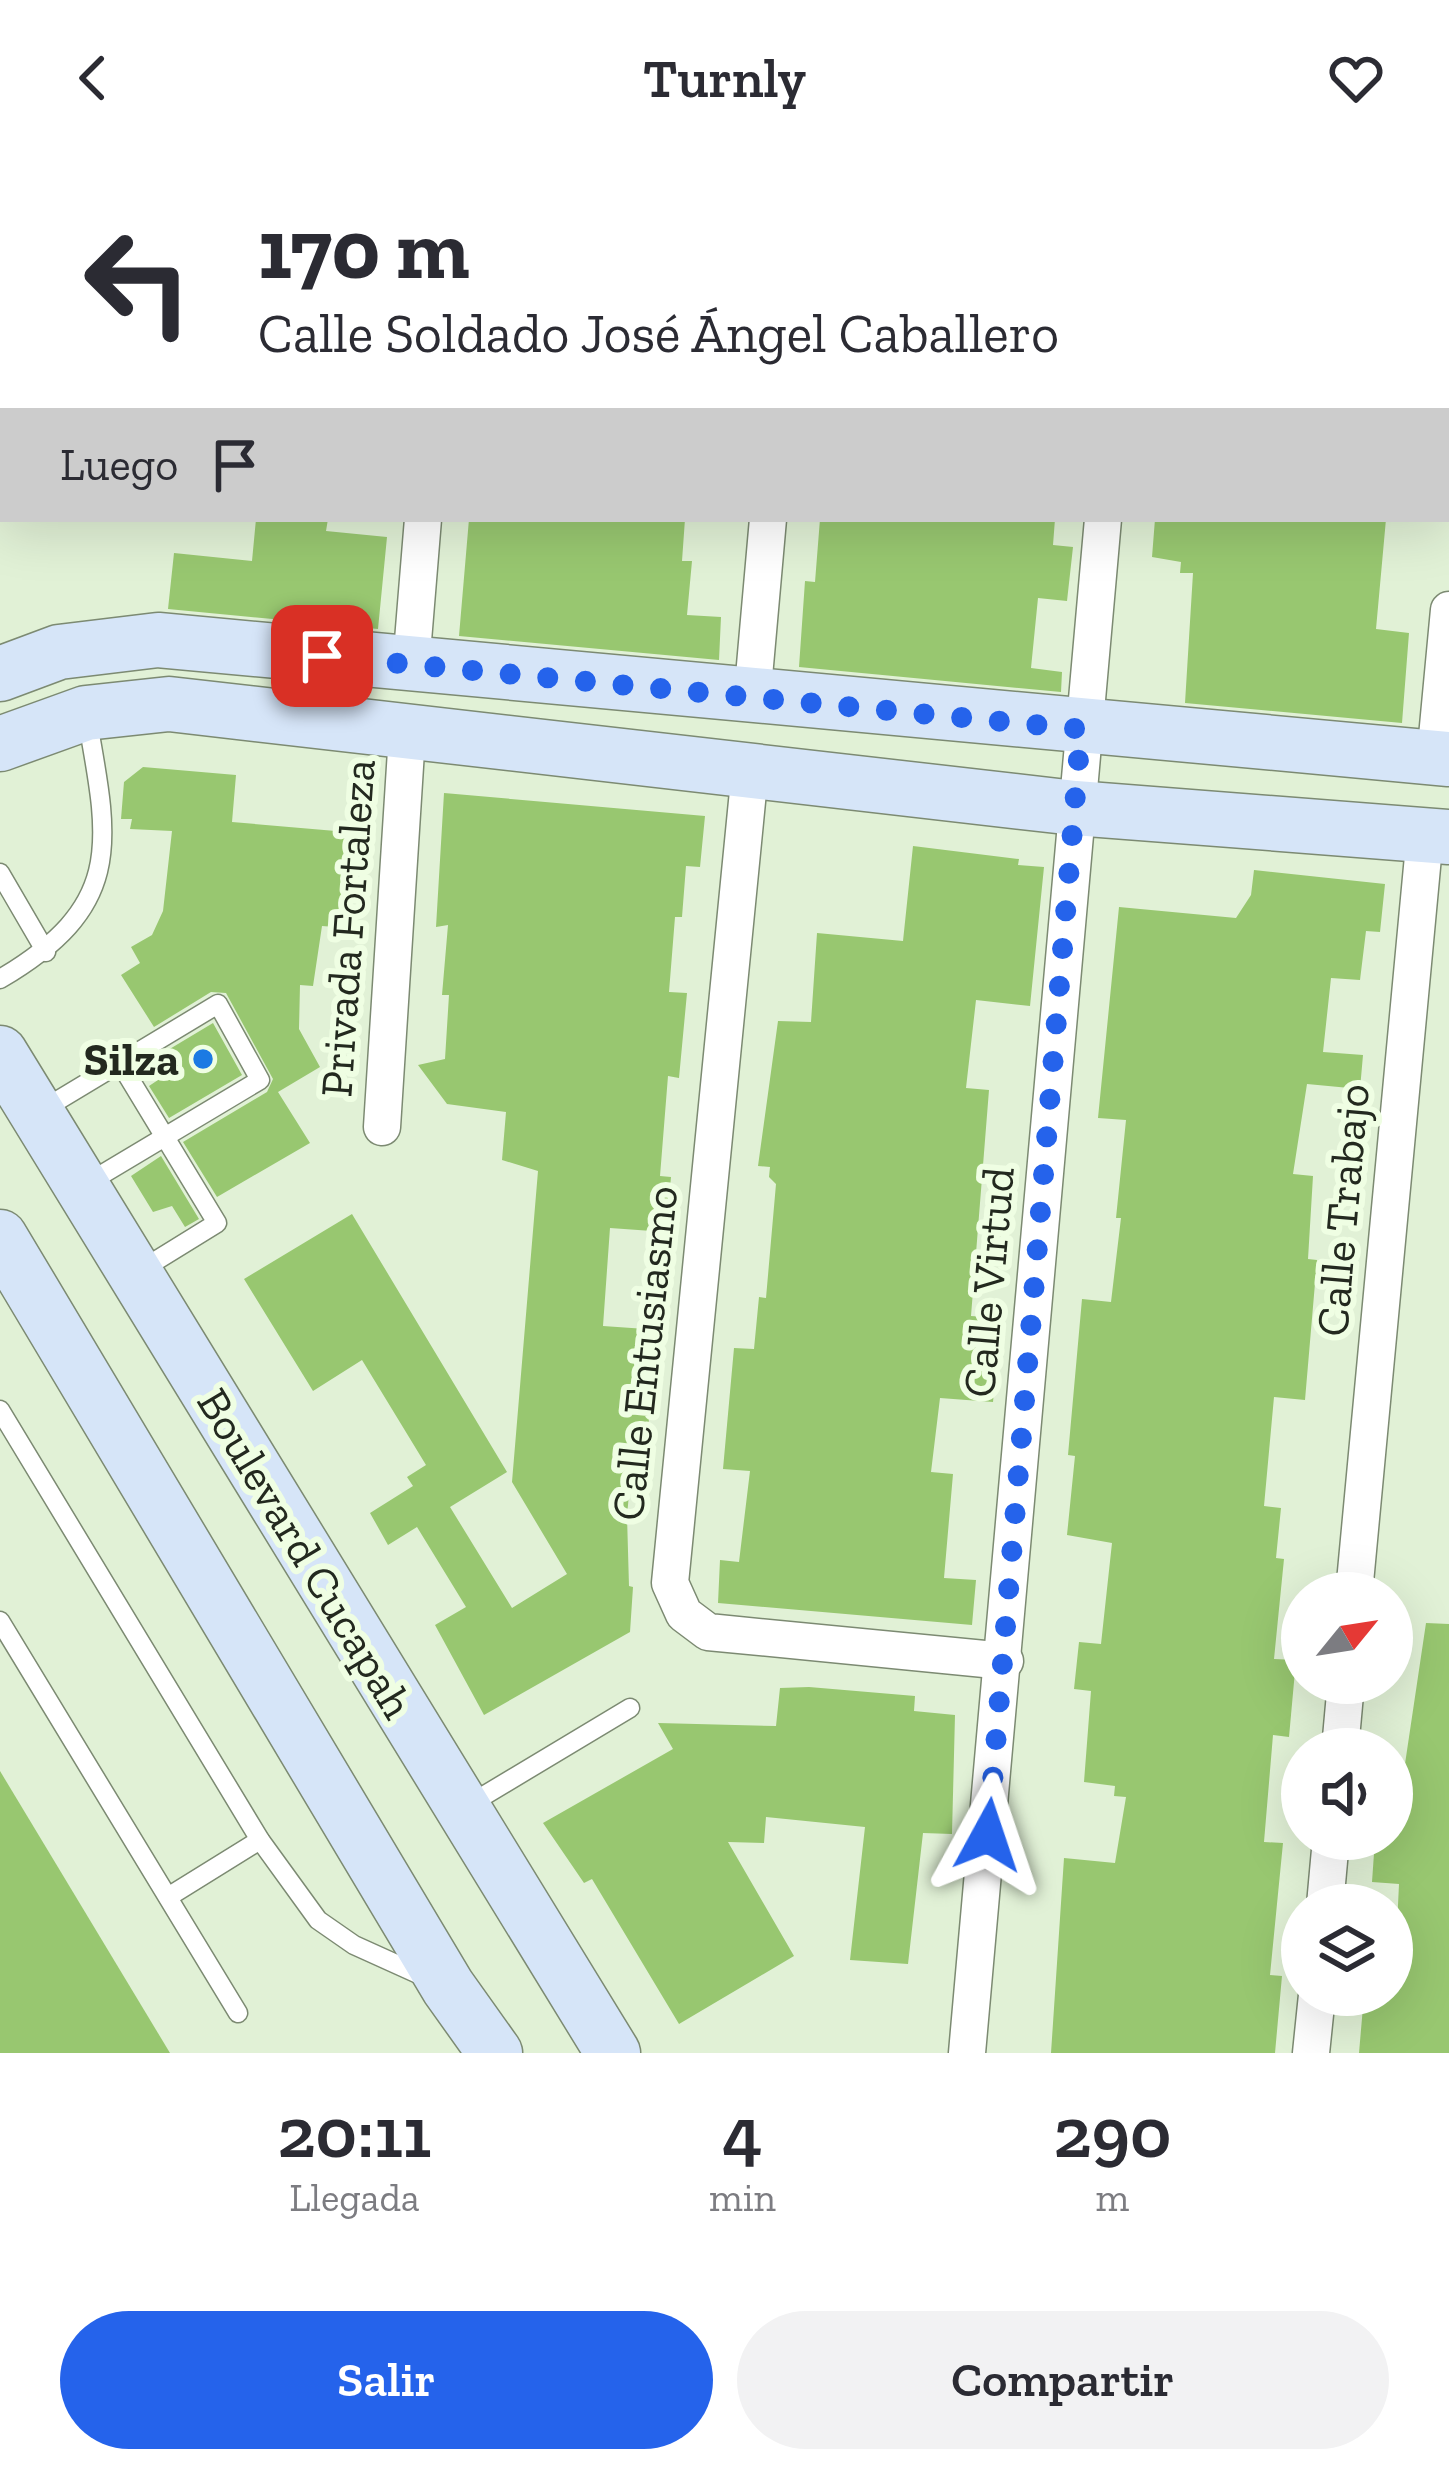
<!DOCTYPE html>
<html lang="es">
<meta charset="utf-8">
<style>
:root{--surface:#fff;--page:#f2f2f3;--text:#2b2b33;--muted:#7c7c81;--accent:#2563eb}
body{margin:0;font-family:"Zilla Slab",serif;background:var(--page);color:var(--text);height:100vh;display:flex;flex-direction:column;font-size:45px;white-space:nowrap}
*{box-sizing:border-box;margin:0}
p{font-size:39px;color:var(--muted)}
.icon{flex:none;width:66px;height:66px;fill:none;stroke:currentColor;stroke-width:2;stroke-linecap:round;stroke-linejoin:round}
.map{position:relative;height:1897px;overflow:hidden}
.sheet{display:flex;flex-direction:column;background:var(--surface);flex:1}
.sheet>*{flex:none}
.hud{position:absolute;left:0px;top:0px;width:1449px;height:366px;box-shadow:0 12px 48px #0002;background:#fff;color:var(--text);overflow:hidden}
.needle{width:78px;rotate:60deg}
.fabs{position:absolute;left:1281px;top:1416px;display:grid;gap:24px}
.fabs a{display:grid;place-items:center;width:132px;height:132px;border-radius:50%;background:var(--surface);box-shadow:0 12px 48px #0002;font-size:60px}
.pin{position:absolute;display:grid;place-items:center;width:102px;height:102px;color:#fff;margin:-51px;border-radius:24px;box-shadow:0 6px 18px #0006}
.me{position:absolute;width:132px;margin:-66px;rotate:5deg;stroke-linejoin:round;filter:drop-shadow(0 0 9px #0008)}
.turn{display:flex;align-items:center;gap:42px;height:252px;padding:0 60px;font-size:54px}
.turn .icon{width:156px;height:156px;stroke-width:2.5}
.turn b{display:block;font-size:84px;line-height:102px}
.then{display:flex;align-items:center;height:114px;padding:0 60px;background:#0003;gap:24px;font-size:45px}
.eta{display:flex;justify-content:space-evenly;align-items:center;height:204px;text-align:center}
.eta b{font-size:72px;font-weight:600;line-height:84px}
.button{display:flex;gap:24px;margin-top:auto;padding:24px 60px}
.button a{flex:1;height:138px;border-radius:72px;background:var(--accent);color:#fff;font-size:48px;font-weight:600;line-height:138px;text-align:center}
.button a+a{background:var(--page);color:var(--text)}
header{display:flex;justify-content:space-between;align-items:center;height:156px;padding:0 60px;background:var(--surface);font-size:54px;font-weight:600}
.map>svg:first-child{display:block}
.building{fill:#98c770}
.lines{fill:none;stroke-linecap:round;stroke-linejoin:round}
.lane-casing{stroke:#7c8a72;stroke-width:21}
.street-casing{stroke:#7c8a72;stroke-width:39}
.secondary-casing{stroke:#7c8a72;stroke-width:57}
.lane{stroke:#fff;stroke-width:18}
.street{stroke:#fff;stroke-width:36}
.secondary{stroke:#d6e5f8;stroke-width:54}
.route{stroke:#2563eb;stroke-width:21;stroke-dasharray:0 37.8}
.poi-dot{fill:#1b7ae3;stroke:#effee3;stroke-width:4.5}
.labels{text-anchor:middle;stroke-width:12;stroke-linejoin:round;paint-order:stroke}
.street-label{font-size:45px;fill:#23291f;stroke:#effee3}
.poi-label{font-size:45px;font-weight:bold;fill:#23291f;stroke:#effee3;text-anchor:end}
</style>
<header><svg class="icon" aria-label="back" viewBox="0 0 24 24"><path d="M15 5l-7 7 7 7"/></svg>Turnly<svg class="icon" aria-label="heart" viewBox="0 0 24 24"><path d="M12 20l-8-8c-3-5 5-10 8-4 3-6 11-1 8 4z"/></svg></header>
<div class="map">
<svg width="1449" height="1897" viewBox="0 0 1449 1897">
<rect width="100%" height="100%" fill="#e1f1d6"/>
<g class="building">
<polygon points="256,363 328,363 326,375 387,381 378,473 168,453 174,397 252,405"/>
<polygon points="469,363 685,363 682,405 692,405 687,459 721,461 719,504 459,480"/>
<polygon points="820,363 1055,363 1053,389 1073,391 1067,445 1038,442 1031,512 1062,516 1061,536 799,511 805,425 815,426"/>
<polygon points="1155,363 1386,363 1376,473 1409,477 1402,567 1185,547 1193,417 1180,417 1181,406 1152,401"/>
<polygon points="143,611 236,619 232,666 359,677 349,772 322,770 313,830 300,829 299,873 320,911 278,936 310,987 217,1041 183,986 267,936 273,923 226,837 211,836 154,871 121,819 140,807 131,791 152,779 163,755 172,675 130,673 132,663 121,663 124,626"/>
<polygon points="444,637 705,660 700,711 686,710 682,761 675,761 669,836 687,837 679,922 668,920 660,1020 671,1021 666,1076 610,1072 603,1170 646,1173 639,1234 652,1235 642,1328 630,1327 627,1360 629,1430 633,1431 630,1476 484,1559 435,1469 466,1451 417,1371 388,1389 370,1357 413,1330 407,1321 426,1309 362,1204 313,1235 244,1123 352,1058 507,1316 450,1351 512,1452 567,1418 512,1326 538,1015 502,1004 506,956 447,948 418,909 445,903 449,839 442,839 448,769 436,771"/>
<polygon points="913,690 1019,703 1018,709 1044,711 1030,850 976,844 966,932 989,934 971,1160 1001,1162 993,1246 940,1242 931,1316 953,1318 944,1422 976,1424 972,1469 718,1447 720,1404 739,1406 750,1315 723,1313 734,1192 754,1193 759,1141 766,1142 776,1028 769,1021 770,1011 758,1010 778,865 811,866 817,777 903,785"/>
<polygon points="1254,714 1385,728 1380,776 1366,775 1360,824 1331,822 1323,896 1363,899 1360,933 1307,928 1293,1018 1313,1020 1308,1103 1317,1104 1305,1244 1274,1241 1264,1350 1281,1352 1276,1402 1284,1403 1274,1503 1296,1504 1289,1581 1273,1579 1264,1686 1283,1687 1270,1819 1282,1820 1275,1897 1051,1897 1064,1702 1115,1707 1126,1641 1114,1640 1115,1630 1084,1626 1091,1535 1074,1533 1079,1486 1101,1488 1112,1387 1067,1379 1075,1300 1068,1299 1082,1143 1111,1146 1121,1062 1116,1062 1126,964 1098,962 1119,751 1236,762 1251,739"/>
<polygon points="213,867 242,919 169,962 149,930 170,916 163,904 171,899 168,894"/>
<polygon points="161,1000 199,1063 185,1071 172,1050 153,1056 131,1020"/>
<polygon points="1426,1467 1449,1468 1449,1897 1359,1897 1364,1839 1392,1839 1394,1832 1399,1728 1372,1726 1375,1683 1392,1683 1395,1675"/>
<polygon points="809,1531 915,1540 914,1555 955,1559 952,1678 923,1677 908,1808 850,1804 865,1671 766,1661 764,1687 728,1686 794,1800 679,1868 592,1723 584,1727 543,1667 673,1593 658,1567 776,1570 780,1532"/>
<polygon points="0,1615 170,1897 0,1897"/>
</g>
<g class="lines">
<defs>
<g id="lane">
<polyline points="0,717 46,796"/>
<path d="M0 823C124 750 110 689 87 562"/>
<polyline points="120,907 217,1067 141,1114"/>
<polyline points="42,954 218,848 260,924 86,1028"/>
<polyline points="0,1254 260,1684 318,1764 354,1789 427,1822"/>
<polyline points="0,1465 238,1857"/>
<polyline points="470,1648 630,1552"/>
<polyline points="168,1741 260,1684"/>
</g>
<g id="street">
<polyline points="411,0 413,3"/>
<polyline points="793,0 794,3"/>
<polyline points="215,3 220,0"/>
<polyline points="1142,3 1142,0"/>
<polyline points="0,131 3,129"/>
<polyline points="411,509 423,363"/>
<polyline points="752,543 768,363"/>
<polyline points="1435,602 1449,454"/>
<polyline points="750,615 670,1427 684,1458 708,1476 1005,1505"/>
<polyline points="382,971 407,579"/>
<polyline points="1354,1437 1425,679"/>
<polyline points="1340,1593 1346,1527"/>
<polyline points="1325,1749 1331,1683"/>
<polyline points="967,1897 1103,363"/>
<polyline points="1311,1897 1317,1839"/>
</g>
<g id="secondary">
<polyline points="0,518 59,496 158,484 1449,603"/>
<polyline points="0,588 86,557 169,548 1075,652 1449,681"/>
<polyline points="0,897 613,1897"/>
<polyline points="0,1081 448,1831 495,1897"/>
</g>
</defs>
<use href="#lane" class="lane-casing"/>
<use href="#street" class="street-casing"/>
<use href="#secondary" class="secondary-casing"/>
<use href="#lane" class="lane"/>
<use href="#street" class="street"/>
<use href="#secondary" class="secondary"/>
</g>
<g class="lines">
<polyline class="route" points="322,500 1081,573 988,1679"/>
</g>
<circle class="poi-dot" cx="203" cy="903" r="12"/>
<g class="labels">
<g class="street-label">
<text transform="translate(347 772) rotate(-86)" y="16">Privada Fortaleza</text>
<text transform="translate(1342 1054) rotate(-85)" y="16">Calle Trabajo</text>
<text transform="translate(988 1126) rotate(-85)" y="16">Calle Virtud</text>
<text transform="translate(644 1197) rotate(-84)" y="16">Calle Entusiasmo</text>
<text transform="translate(306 1397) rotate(59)" y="16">Boulevard Cucapah</text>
</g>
<g class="poi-label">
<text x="179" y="919">Silza</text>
</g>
</g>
</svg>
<div class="fabs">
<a><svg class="needle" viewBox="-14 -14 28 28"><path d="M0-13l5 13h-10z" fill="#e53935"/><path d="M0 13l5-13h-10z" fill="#7c7c81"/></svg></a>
<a><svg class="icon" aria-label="sound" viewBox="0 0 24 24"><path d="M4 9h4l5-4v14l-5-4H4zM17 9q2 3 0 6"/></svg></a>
<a><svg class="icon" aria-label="layers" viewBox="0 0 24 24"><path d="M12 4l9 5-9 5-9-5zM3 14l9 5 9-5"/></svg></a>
</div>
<div class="pin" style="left:322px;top:500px;background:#d93025"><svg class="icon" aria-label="arrive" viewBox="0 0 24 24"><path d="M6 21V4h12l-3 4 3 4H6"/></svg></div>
<svg class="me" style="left:988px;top:1679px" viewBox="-20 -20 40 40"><path d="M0-17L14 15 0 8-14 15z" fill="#2563eb" stroke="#fff" stroke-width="4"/></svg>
<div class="hud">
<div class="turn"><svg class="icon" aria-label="left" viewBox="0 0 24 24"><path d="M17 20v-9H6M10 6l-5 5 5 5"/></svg><div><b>170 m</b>Calle Soldado José Ángel Caballero</div></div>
<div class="then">Luego<svg class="icon" aria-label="arrive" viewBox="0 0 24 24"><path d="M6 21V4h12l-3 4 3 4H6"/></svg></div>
</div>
</div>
<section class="sheet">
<div class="eta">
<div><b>20:11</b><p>Llegada</p></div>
<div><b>4</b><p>min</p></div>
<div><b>290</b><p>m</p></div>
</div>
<div class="button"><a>Salir</a><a>Compartir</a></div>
</section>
